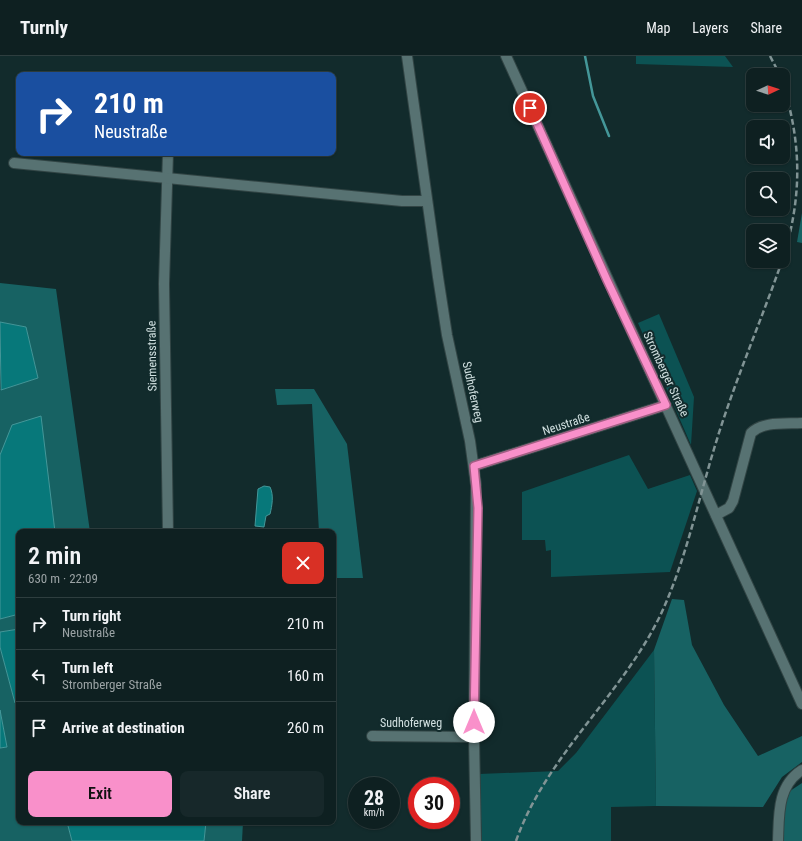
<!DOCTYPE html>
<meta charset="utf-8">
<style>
:root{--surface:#0e2021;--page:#17282a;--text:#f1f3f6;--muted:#9ba3a5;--line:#2e3e3f;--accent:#f990ca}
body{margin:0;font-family:"Roboto Condensed",sans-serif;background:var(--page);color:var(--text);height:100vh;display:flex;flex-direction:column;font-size:15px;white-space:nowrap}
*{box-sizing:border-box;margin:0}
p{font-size:13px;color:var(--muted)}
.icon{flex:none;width:22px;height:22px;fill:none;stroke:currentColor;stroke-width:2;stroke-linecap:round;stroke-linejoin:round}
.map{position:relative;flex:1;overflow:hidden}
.details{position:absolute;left:16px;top:473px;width:320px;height:296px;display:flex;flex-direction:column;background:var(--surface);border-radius:8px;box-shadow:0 1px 3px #0004,0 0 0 1px var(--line)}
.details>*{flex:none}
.banner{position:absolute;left:16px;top:16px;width:320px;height:84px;border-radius:8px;box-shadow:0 1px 3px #0004,0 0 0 1px var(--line);background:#1a4fa0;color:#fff;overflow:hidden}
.needle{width:26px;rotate:86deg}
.fabs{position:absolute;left:746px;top:12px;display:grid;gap:8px}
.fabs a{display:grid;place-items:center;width:44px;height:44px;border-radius:8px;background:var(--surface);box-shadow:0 1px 3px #0004,0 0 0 1px var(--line);font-size:20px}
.speed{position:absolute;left:348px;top:721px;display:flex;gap:8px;font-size:20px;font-weight:700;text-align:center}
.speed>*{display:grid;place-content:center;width:52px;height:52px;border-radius:50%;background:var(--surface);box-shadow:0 1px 3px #0004,0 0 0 1px var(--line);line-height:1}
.speed small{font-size:10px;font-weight:400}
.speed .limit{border:6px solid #d22;background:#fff;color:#111}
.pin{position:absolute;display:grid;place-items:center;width:34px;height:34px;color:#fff;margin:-17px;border:2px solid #fff;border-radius:50%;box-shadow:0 1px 4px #0007}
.me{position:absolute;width:44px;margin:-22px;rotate:0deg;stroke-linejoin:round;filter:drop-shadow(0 0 3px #0008)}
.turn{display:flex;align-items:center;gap:14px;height:84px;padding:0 12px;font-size:18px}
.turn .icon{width:52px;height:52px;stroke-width:2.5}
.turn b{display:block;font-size:28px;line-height:34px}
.round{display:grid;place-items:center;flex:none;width:42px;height:42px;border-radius:8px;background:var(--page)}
.overview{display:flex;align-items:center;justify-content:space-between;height:68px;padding:0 12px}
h1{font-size:24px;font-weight:600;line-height:30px}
.action{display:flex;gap:8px;margin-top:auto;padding:8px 12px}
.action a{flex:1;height:46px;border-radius:8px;background:var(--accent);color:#111;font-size:16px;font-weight:600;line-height:46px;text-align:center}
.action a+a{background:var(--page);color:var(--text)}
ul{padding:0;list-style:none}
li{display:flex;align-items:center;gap:12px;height:52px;padding:0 12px;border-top:1px solid var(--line)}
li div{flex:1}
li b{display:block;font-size:15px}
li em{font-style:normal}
header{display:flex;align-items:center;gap:24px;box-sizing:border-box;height:56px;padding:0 20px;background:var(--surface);border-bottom:1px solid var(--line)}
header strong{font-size:19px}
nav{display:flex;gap:22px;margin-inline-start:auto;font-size:14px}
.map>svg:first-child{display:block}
.green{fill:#0c5253}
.forest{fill:#176263}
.water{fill:#07787a;stroke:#449799}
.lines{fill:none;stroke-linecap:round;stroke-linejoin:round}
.stream{stroke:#449799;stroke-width:2.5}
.minor-casing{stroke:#324545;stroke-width:12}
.secondary-casing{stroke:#324545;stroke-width:12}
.minor{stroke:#577272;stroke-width:10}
.secondary{stroke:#577272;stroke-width:10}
.rail{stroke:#819495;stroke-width:2.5;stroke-dasharray:6 3;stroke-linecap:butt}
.route-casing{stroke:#a25e83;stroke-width:10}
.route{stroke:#f990ca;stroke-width:7}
.labels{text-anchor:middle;stroke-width:4;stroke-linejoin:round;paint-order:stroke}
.street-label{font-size:12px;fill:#d1e0e0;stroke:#122b2c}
</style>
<header>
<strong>Turnly</strong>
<nav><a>Map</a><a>Layers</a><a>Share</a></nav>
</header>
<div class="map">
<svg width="802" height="785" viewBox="0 0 802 785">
<rect width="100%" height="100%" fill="#122b2c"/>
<g class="green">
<polygon points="636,0 725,0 733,11 636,8"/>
<polygon points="659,258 694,341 691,389 638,267"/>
<polygon points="629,399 648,433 690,419 697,435 670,516 551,521 551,494 546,495 545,484 522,484 522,436"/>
<polygon points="654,594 656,750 611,751 611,785 482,785 479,718 558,715 576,697"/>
</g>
<g class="forest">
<polygon points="802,157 802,187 797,186"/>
<polygon points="0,227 56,233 90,476 55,476 40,360 0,399 0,333 1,334 38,322 26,271 0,266"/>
<polygon points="275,333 314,333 347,388 363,522 333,522 333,476 319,476 312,348 277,349"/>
<polygon points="672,543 684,544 692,589 724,649 758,700 802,680 802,706 782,721 763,751 656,750 654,594"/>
<polygon points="19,558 19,573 0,576 0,563"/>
<polygon points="0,591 15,647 19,646 19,766 67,766 72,785 0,785 0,692 7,691 0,654"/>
<polygon points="802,727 802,785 784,785 784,739"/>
<polygon points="206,766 243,766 242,785 204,785"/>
</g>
<g class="water">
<polygon points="0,266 26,271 38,322 1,334"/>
<polygon points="41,360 55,476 19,476 19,558 0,563 0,399 12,369"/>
<path d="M264 430 270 431C274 439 272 450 270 458L266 460 264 471 255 470 258 433Z"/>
<polygon points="19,573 19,646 15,647 0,591 0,576"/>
<polygon points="0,654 7,691 0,692"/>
<polygon points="67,766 206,766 204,785 72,785"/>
</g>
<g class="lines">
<polyline class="stream" points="585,0 593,40 609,80"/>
<defs>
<g id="minor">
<polyline points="407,0 438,221 447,279 470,385 476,429 474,681 476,785"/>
<polyline points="168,97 164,228 168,476"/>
<polyline points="14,107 402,145 427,145"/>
<polyline points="474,410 666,349"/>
<path d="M716 459 729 452 733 445 751 377C763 365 786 368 802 367"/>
<polyline points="372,680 474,681"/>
<path d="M778 785C779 759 777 730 802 714"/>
</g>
<polyline id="secondary" points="506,0 802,648"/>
</defs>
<use href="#minor" class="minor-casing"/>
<use href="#secondary" class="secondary-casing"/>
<use href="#minor" class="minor"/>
<use href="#secondary" class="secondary"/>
<g class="rail">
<polyline points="770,0 780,19"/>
<path d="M783 28C802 89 802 141 783 203"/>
<path d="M516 785C546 700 621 640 660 560 685 507 697 449 714 393 733 329 760 268 782 205"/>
</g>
</g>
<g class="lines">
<defs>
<polyline id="route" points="474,666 478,452 474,410 666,349 607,224 530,52"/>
</defs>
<use href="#route" class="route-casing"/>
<use href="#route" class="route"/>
</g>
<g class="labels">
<g class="street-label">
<text transform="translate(152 300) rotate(-91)" y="4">Siemensstraße</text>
<text transform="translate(666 318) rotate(65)" y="4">Stromberger Straße</text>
<text transform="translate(473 336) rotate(78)" y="4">Sudhoferweg</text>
<text transform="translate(566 368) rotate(-18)" y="4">Neustraße</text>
<text x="411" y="671">Sudhoferweg</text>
</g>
</g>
</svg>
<div class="fabs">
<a><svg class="needle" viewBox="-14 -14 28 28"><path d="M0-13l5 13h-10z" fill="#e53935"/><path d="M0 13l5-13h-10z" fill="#9ba3a5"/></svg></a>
<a><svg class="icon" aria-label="sound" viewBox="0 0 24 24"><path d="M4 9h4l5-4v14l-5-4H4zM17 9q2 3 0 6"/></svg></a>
<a><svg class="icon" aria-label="search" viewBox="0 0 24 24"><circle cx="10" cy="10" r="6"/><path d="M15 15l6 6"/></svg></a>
<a><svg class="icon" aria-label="layers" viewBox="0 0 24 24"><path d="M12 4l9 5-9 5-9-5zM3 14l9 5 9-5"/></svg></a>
</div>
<div class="speed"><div>28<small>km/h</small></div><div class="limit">30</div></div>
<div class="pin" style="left:530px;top:52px;background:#d93025"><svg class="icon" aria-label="arrive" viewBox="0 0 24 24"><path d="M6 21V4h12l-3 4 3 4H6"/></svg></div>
<svg class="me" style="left:474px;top:666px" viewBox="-20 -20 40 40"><circle r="19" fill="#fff"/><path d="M0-13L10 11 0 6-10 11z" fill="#f990ca"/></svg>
<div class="banner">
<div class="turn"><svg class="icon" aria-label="right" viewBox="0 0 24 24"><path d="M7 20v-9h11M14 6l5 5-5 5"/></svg><div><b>210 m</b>Neustraße</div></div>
</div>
<section class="details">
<div class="overview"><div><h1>2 min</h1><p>630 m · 22:09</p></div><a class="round" style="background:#d93025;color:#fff"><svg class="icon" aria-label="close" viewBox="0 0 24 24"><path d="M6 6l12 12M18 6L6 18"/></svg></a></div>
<ul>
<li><svg class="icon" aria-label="right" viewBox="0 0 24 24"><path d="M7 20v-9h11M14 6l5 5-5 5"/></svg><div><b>Turn right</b><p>Neustraße</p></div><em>210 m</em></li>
<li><svg class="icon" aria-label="left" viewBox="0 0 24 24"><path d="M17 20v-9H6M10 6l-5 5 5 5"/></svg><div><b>Turn left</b><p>Stromberger Straße</p></div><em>160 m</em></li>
<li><svg class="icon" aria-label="arrive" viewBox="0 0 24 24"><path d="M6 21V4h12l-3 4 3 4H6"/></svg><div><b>Arrive at destination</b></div><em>260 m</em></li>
</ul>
<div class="action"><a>Exit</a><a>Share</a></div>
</section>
</div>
